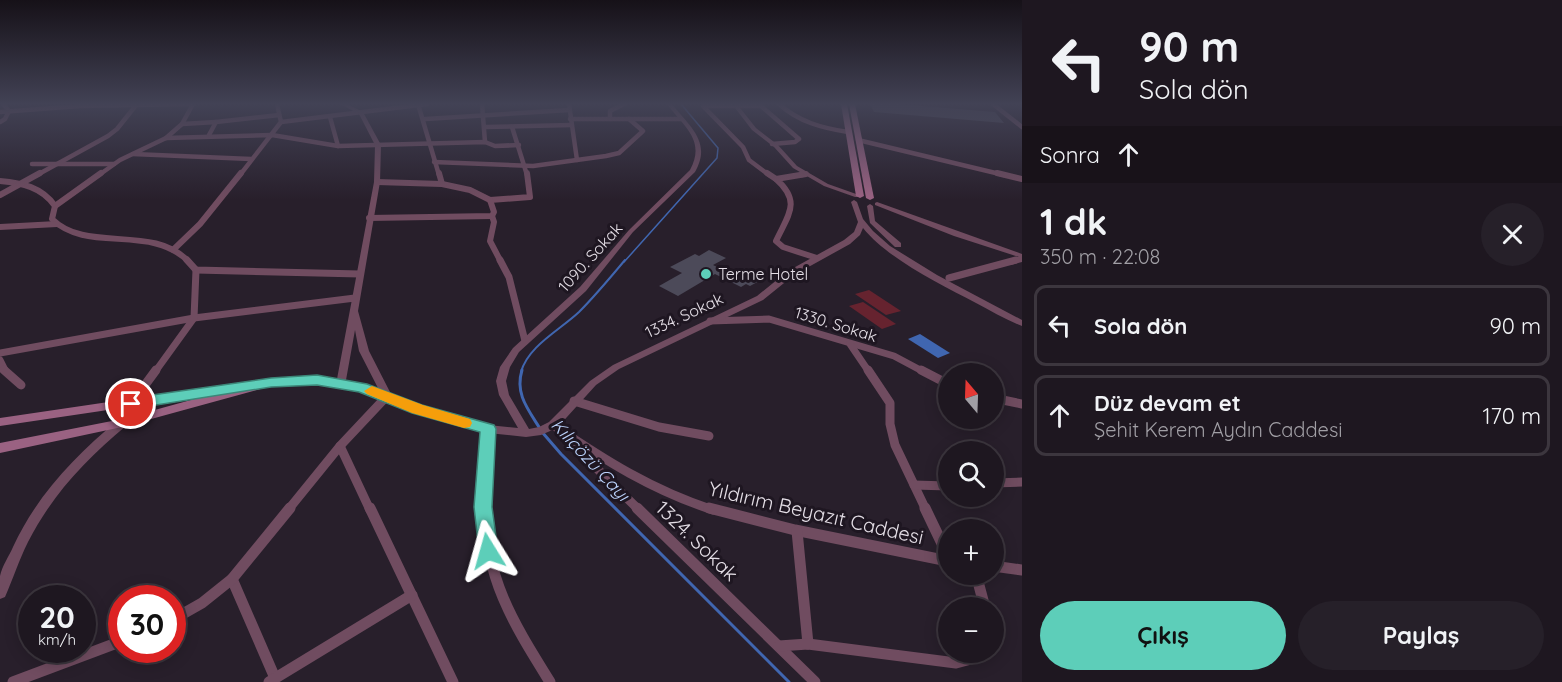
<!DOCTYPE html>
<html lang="tr">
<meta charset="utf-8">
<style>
:root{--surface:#1e1720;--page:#262029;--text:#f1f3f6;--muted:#a19fa5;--line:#3c363e;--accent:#5dceb9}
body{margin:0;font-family:Quicksand,sans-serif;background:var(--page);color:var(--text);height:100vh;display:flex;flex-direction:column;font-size:22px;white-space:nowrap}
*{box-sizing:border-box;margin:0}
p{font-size:20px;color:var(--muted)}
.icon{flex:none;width:33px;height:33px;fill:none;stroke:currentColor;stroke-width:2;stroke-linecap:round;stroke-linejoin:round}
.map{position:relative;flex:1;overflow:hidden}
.sheet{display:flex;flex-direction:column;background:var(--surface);width:540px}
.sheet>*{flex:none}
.banner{background:#1e1720;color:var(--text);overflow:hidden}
.needle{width:39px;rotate:341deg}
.fabs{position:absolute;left:938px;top:363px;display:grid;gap:12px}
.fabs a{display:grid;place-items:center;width:66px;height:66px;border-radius:50%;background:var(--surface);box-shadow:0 3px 15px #0003,0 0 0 2px var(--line);font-size:30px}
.speed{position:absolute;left:18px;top:585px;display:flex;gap:12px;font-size:30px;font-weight:700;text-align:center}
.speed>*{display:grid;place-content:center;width:78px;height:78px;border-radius:50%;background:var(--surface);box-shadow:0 3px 15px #0003,0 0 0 2px var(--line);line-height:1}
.speed small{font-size:15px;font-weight:400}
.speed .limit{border:9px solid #d22;background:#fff;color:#111}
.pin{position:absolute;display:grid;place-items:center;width:51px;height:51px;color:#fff;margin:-26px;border:3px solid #fff;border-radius:50%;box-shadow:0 2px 6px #0007}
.me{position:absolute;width:66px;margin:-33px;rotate:352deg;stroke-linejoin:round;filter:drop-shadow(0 0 4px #0008)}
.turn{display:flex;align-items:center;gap:21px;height:126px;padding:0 18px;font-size:27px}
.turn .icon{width:78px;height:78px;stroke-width:2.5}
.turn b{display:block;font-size:42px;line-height:51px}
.then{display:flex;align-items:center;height:57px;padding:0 18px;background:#0003;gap:12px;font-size:22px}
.round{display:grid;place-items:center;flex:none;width:63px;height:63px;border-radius:32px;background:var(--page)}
.head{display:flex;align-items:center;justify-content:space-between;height:102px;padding:0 18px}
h1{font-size:36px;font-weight:700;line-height:45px}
.primary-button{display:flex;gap:12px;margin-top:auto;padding:12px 18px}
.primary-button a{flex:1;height:69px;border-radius:36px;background:var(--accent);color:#111;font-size:24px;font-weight:700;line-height:69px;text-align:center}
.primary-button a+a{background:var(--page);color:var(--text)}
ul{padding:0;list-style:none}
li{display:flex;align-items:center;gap:18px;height:81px;margin:0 12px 9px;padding:0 6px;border:3px solid var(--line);border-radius:12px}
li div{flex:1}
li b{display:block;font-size:22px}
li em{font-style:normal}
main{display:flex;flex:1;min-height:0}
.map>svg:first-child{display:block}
.green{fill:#66232f}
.water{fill:#4066b0}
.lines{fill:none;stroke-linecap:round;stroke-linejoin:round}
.stream-far2{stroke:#4066b0;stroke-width:1.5}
.stream-far1{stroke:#4066b0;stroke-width:2}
.stream{stroke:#4066b0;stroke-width:3}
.building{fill:#4c4a59}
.minor-far4{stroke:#704c60;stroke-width:4.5}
.minor-far3{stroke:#704c60;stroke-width:6}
.minor-far2{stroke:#704c60;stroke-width:7}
.minor-far1{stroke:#704c60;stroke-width:9}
.minor{stroke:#704c60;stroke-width:11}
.tertiary{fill:#704c60;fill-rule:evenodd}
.secondary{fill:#9a6282;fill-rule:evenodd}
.route{fill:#5dceb9;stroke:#3c8678;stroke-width:1.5}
.slow{fill:#f59e0b}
.poi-dot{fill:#5dceb9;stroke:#1e1621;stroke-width:2}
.labels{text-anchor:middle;stroke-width:6;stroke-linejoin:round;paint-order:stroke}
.street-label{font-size:16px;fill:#e4dee6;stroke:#1e1621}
.poi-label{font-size:16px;fill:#e4dee6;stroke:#1e1621;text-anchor:start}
.water-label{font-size:18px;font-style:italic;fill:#bbd2fb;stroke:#1e1621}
.near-street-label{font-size:20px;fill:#e4dee6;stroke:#1e1621}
</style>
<main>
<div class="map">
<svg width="1022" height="682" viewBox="0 0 1022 682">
<rect width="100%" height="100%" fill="#281f2b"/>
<g class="green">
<polygon points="869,290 901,311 886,315 855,294"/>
<polygon points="863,302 896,324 882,329 849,306"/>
</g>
<polygon class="water" points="920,334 950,353 938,358 908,339"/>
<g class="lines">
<polyline class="stream-far2" points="624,262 717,158 718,148 681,104"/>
<path class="stream-far1" d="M521 372C528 346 560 330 579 312 595 296 610 278 625 260"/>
<g class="stream">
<path d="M522 370C515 393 527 408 539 427"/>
<polyline points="542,432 561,454 789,682"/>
</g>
</g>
<g class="building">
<polygon points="870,104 898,104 995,112 1004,123 874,112"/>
<polygon points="709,250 726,258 713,265 733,275 744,268 753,272 749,274 761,280 750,286 746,284 741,287 715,274 678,296 659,286 682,273 670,267 695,254 699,256"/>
</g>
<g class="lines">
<g class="minor-far4">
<polyline points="418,104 439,175"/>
<polyline points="482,104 485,142"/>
<polyline points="569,104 577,160"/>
<path d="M779 104C799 122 822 128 848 132"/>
<polyline points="993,104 1022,127"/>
<polyline points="0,112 80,106 194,104"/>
<polyline points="330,117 338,146"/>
<polyline points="425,119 569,110"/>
<polyline points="570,119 681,119"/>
<polyline points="610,119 610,111 624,104"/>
<polyline points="0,122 5,119 9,111 3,104"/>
<polyline points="281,122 427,104"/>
<polyline points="182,124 216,122"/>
<polyline points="485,127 571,125"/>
<polyline points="512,127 527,175"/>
<polyline points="209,135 216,122 279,115"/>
<polyline points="166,138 182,124 193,104"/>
<polyline points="858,140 1004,175"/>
<polyline points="133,154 251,159"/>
<polyline points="434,162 533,166 606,156 619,153 643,131 629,119"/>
<polyline points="32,164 114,164"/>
<polyline points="37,175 108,136 117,129 137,104"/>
<polyline points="99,175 120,160 166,138 272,135 338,146 485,142 495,146 519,145"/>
<polyline points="240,175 281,122 277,104"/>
<polyline points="769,175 749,160 743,147 703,106 761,106 799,139 795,142 772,144"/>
<polyline points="802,175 806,174"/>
</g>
<g class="minor-far3">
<polyline points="439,173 442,184"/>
<polyline points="767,173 776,179"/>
<polyline points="997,173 1022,179"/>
<path d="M806 174 776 179C802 202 788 215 776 241L783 247 817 258"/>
<path d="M0 181C22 183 42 187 55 206L52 219C87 254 152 223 189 262"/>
<polyline points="377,182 442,184 470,190 490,200 530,197 527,173"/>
<polyline points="0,195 40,173"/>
<polyline points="55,206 101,173"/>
<polyline points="492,216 494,222 490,241 501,262"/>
<polyline points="369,218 492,216 494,212 490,200"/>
<polyline points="0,227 57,224"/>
<polyline points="173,250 200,224 241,173"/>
<polyline points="1010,262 1022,259"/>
</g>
<g class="minor-far2">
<polyline points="187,260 196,270 360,274"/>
<polyline points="500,260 509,277 525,341"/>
<polyline points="949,278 1016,260"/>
<polyline points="710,321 769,319 894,356 924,372"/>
<polyline points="850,344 869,372"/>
<polyline points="0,353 194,318 355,298"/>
<polyline points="0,360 6,372"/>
<polyline points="155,372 194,318 196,270"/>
</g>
<g class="minor-far1">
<polyline points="4,370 21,385"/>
<polyline points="868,370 890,403 890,424 895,445 926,510"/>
<polyline points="921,370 948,384"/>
<polyline points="993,398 1022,404"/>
<polyline points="574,401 659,427 709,436"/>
<polyline points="122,423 131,404 156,370"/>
<path d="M553 425C606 461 652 490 713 510"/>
<polyline points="569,441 639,510"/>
<polyline points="340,446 370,510"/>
<polyline points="993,483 1022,482"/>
<polyline points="914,485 948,486"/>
<polyline points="288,510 340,446 387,396"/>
<polyline points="485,510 488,429"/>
</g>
<g class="minor">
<polyline points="370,508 453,682"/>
<path d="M485 508C485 579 514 624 550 682"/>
<polyline points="637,508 815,682"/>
<polyline points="709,508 795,530 948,561"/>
<polyline points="925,508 948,556"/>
<polyline points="797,531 808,644"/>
<polyline points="993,566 1022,570"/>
<polyline points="976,574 985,608"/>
<polyline points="232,579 275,678"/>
<polyline points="172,620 202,603 232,579 290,508"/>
<polyline points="779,646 808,644 956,663 971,659 978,652"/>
<polyline points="13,682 122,641"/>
<polyline points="269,682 412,595"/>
</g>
<g class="tertiary">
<path d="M340 104H347L363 112 381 145 380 182 358 311 369 351 391 394 450 416 488 425 518 428 499 395 496 381 500 367 513 348 580 287 629 230 690 170C706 140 684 127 667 104H672C690 127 712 142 695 172L633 232 586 291 519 352 510 367 506 381 509 395 529 429 539 427 549 422 590 381 613 365 757 296 788 271 844 240 854 232 858 222 851 202 854 200 857 202 863 219 873 231 890 246 937 275 1022 320V326C1006 320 991 311 976 303 940 284 888 259 863 228L860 235 850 244 794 275 763 300 619 369 596 385 557 428 541 435 526 437 488 433 444 422 359 390 341 385 300 383 268 384 266 382C277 373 322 378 337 379L374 182 375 145 359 114ZM355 330 359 351 379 390 346 380Z"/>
<polygon points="732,104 737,104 756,128 778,145 797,166 828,184 859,195 859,197 855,197 824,186 793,168 774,147 752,130"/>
<polygon points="877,202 1022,254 1022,258 954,236 875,205 875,203"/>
<polygon points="870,204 873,206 875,221 901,243 901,247 895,247 870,223 867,206"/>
<path d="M122 419 126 420 127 423 126 426C86 459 52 495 28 542 19 560 13 579 5 597L0 599C0 592 0 583 0 576 2 566 9 556 13 547 37 495 75 456 118 420Z"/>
</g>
<g class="secondary">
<polygon points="841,104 847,104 864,196 860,198 856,196"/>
<polygon points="849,104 855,104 874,198 870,200 866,198"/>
<polygon points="271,378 277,382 275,385 122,427 0,453 0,443 122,419 209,395 0,426 0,418"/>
</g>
</g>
<linearGradient id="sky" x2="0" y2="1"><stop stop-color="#161118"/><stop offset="0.52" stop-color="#424255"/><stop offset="1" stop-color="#424255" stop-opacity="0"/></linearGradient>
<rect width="1022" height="200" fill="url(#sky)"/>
<polygon class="route" points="317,375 367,384 422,405 494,425 496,429 492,507 498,551 495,557 488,560 481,557 479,551 474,507 480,432 412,413 359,392 317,385 271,387 131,409 125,407 123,404 125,400 131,398 271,378"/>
<polygon class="slow" points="372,386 423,405 470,419 472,423 470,427 464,428 412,413 367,394 364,391"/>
<circle class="poi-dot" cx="706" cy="274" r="6"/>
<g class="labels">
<g class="street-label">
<text transform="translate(590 257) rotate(-48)" y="6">1090. Sokak</text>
<text transform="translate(684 315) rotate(-25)" y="6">1334. Sokak</text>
<text transform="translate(836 324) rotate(17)" y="6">1330. Sokak</text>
</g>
<g class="poi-label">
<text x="718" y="280">Terme Hotel</text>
</g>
<g class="water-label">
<text transform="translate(590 460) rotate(47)" y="6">Kılıçözü Çayı</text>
</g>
<g class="near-street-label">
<text transform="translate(816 513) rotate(13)" y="7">Yıldırım Beyazıt Caddesi</text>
<text transform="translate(697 541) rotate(44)" y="7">1324. Sokak</text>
</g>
</g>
</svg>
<div class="fabs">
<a><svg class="needle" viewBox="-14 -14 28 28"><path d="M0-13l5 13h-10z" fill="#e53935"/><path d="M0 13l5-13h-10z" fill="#a19fa5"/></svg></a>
<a><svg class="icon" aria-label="search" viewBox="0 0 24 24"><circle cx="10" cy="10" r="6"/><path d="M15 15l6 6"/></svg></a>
<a>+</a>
<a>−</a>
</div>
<div class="speed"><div>20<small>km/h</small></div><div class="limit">30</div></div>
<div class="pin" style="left:131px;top:404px;background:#d93025"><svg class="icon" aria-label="arrive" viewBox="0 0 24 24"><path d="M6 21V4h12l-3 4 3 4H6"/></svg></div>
<svg class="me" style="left:488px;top:551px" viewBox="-20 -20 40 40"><path d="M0-17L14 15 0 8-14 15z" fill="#5dceb9" stroke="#fff" stroke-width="4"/></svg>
</div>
<section class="sheet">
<div class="banner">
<div class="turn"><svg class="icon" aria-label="left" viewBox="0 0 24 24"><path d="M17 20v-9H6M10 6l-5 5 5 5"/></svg><div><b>90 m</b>Sola dön</div></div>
<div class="then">Sonra<svg class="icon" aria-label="ahead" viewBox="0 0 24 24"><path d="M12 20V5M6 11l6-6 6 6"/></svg></div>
</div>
<div class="head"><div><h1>1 dk</h1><p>350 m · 22:08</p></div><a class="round"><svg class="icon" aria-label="close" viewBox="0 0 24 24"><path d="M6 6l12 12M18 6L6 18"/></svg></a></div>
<ul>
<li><svg class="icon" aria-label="left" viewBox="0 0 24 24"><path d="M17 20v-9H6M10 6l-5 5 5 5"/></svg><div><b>Sola dön</b></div><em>90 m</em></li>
<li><svg class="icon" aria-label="ahead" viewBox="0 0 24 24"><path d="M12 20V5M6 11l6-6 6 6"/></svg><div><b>Düz devam et</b><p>Şehit Kerem Aydın Caddesi</p></div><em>170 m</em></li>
</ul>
<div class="primary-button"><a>Çıkış</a><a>Paylaş</a></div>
</section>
</main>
